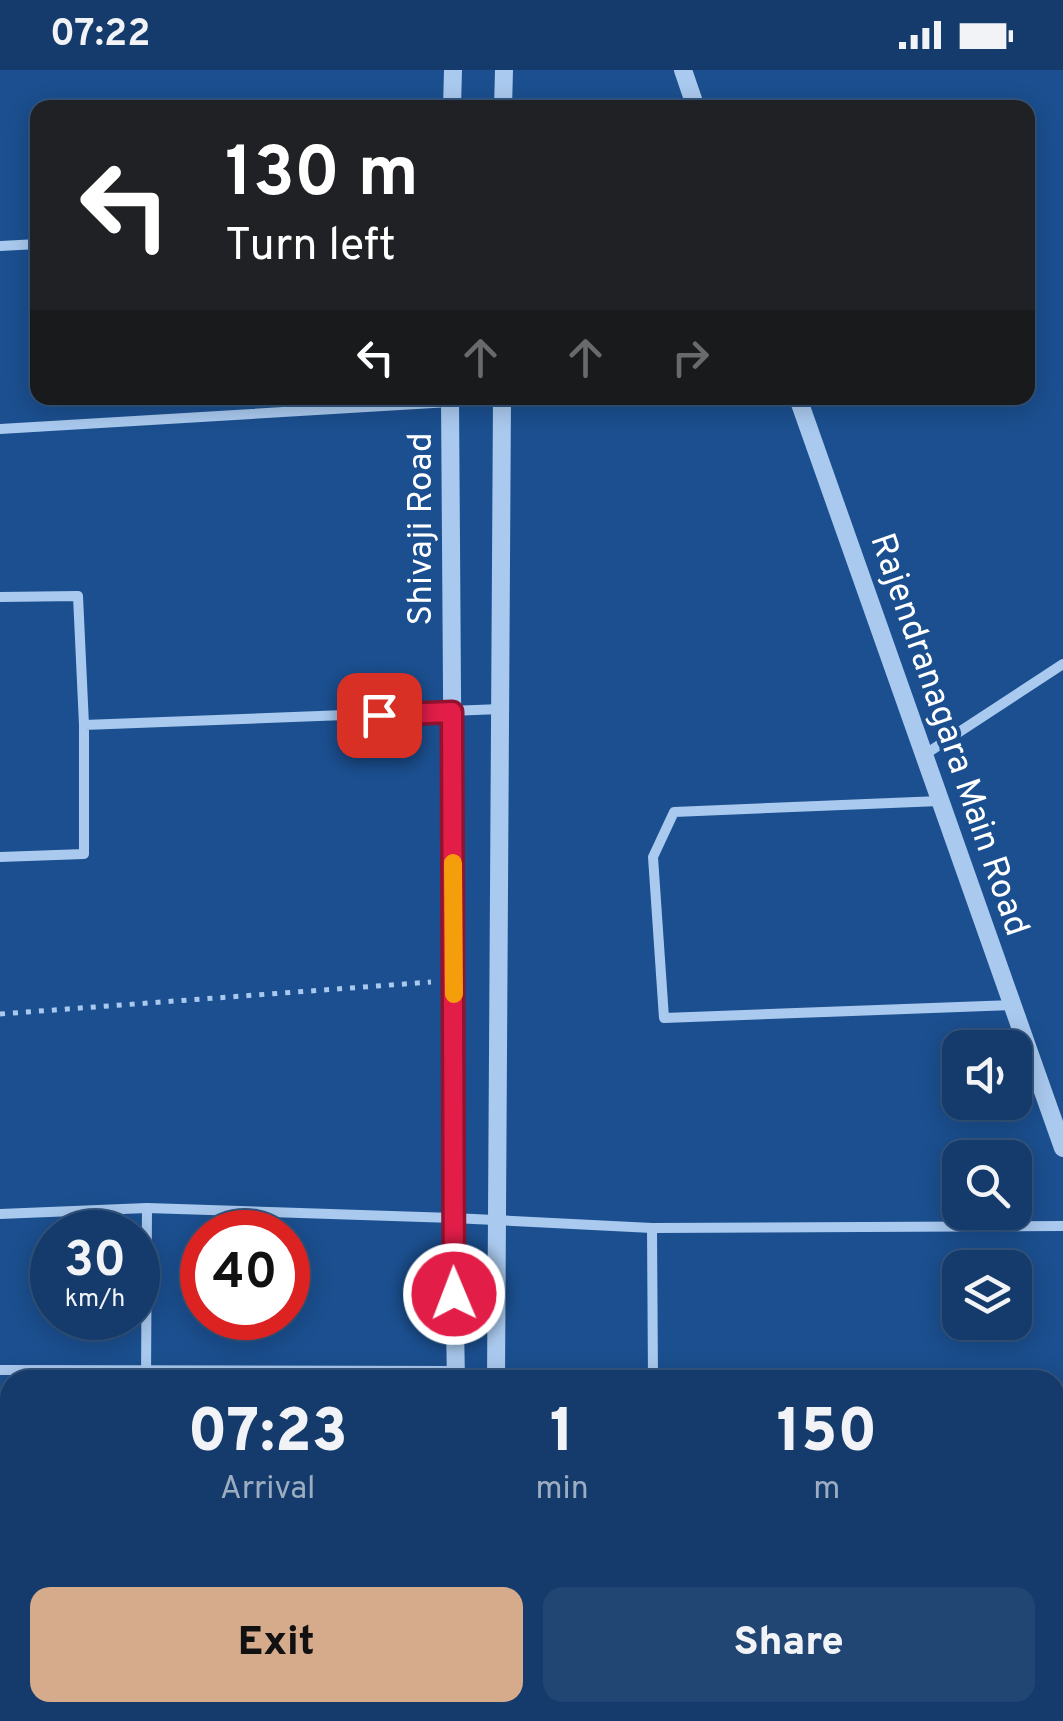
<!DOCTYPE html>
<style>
:root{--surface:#143b6b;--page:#214673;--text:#f1f3f6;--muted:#9dadc1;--line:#33557e;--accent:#d6ab8b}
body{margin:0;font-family:Overpass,sans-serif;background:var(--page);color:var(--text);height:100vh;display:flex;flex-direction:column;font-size:38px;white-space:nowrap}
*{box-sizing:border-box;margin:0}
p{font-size:32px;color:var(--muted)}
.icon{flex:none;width:55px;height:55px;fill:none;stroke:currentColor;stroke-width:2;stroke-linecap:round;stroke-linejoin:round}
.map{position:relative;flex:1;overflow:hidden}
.details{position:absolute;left:0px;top:1300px;width:1065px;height:352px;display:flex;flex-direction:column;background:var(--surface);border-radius:30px 30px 0 0;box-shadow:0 5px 25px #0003,0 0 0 2px var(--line)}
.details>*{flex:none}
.hud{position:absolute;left:30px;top:30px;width:1005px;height:305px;border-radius:20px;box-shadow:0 5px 25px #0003,0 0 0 2px var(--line);background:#202124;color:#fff;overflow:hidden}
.controls{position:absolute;left:942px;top:960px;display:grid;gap:20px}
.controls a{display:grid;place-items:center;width:90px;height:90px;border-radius:20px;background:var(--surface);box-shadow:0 5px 25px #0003,0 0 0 2px var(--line);font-size:50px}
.speed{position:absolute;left:30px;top:1140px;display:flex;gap:20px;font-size:50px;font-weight:700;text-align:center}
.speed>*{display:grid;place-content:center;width:130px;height:130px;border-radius:50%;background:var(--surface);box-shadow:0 5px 25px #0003,0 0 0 2px var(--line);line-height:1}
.speed small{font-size:25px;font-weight:400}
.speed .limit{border:15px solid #d22;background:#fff;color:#111}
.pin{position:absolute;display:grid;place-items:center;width:85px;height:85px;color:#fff;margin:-42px;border-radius:20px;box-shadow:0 5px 15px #0006}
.me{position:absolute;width:110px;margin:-55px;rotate:359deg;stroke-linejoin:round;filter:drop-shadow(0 0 8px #0008)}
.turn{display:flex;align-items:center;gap:35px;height:210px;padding:0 30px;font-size:45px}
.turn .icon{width:130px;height:130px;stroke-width:2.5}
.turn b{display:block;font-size:70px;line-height:85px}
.lanes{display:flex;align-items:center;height:95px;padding:0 30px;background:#0003;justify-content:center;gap:50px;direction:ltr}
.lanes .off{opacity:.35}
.eta{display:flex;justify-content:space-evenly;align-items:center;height:170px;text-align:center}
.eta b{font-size:60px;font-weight:800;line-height:70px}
.action{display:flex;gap:20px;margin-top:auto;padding:20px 30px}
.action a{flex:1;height:115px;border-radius:20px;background:var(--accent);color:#111;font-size:40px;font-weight:800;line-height:115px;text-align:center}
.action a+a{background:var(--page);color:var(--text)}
.status{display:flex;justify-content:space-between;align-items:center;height:70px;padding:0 50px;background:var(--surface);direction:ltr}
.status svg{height:28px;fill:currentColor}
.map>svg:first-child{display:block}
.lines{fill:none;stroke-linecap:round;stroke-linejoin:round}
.path{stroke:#a9c9ee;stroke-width:5;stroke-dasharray:5 8;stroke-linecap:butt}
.minor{stroke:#a9c9ee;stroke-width:10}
.tertiary{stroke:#a9c9ee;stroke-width:18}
.route-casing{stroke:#92132f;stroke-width:25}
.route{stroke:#e11d48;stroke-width:18}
.slow{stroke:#f59e0b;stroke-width:18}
.labels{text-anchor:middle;stroke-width:8;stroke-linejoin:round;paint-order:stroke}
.street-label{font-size:35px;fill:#fff;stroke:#1b4f8f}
</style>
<div class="status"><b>07:22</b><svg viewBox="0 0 49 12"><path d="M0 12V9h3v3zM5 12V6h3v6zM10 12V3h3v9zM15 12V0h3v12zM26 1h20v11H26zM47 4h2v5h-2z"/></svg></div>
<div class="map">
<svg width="1063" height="1651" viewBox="0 0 1063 1651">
<rect width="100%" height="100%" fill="#1b4f8f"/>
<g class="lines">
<polyline class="path" points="0,944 431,912"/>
<g class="minor">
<polyline points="0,176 38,174"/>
<polyline points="0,359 450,332"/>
<polyline points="0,527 78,526 84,655"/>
<polyline points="924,685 1063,594"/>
<polyline points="940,731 674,742 653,787 664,948 1013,935"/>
<polyline points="0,787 84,784 84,655 501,639"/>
<polyline points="0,1144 147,1138 453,1148 652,1158 1063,1156"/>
<polyline points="652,1158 653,1310"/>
<polyline points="0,1300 456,1301"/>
<polyline points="146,1310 147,1138"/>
<polyline points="0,1444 10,1444"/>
<polyline points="1055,1448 1063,1448"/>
<polyline points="1055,1575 1063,1575"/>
<polyline points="0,1591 10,1591"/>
<polyline points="652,1642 653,1651"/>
<polyline points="143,1651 143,1642"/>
</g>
<g class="tertiary">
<polyline points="683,0 696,38"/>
<polyline points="452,38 453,0"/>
<polyline points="503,38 504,0"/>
<polyline points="450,328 454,911 453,1148 456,1310"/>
<polyline points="798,328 1063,1078"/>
<polyline points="496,1310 502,328"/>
<polyline points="458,1642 458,1651"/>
<polyline points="494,1651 494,1642"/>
</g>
</g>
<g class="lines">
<defs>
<polyline id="route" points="379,645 452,642 454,1224"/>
</defs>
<use href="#route" class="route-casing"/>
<use href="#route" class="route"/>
<polyline class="slow" points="453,793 454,924"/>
</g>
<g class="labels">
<g class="street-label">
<text transform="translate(419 459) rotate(-90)" y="12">Shivaji Road</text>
<text transform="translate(951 664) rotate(71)" y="12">Rajendranagara Main Road</text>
</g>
</g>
</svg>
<div class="controls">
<a><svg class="icon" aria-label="sound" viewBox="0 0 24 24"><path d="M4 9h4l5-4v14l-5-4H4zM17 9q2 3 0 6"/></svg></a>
<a><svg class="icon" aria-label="search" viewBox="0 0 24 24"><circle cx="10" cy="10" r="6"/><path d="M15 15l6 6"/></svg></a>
<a><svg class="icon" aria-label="layers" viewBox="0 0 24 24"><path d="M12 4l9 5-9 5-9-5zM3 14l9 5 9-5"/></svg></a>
</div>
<div class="speed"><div>30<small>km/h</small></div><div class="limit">40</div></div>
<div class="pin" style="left:379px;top:645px;background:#d93025"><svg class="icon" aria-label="arrive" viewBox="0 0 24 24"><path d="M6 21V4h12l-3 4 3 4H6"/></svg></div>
<svg class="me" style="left:454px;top:1224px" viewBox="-20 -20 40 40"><circle r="17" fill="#e11d48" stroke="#fff" stroke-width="3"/><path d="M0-11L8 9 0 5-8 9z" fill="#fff"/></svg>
<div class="hud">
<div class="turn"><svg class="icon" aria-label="left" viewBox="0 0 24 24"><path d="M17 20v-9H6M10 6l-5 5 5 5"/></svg><div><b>130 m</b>Turn left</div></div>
<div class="lanes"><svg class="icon" aria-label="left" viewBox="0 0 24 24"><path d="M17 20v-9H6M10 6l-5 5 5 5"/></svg><svg class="icon off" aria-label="ahead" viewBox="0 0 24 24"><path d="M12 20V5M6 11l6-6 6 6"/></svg><svg class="icon off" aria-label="ahead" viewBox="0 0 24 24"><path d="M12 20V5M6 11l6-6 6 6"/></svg><svg class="icon off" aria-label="right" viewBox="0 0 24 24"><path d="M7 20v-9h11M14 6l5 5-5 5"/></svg></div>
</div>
<section class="details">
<div class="eta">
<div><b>07:23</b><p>Arrival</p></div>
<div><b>1</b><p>min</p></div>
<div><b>150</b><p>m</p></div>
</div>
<div class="action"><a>Exit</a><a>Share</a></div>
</section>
</div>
